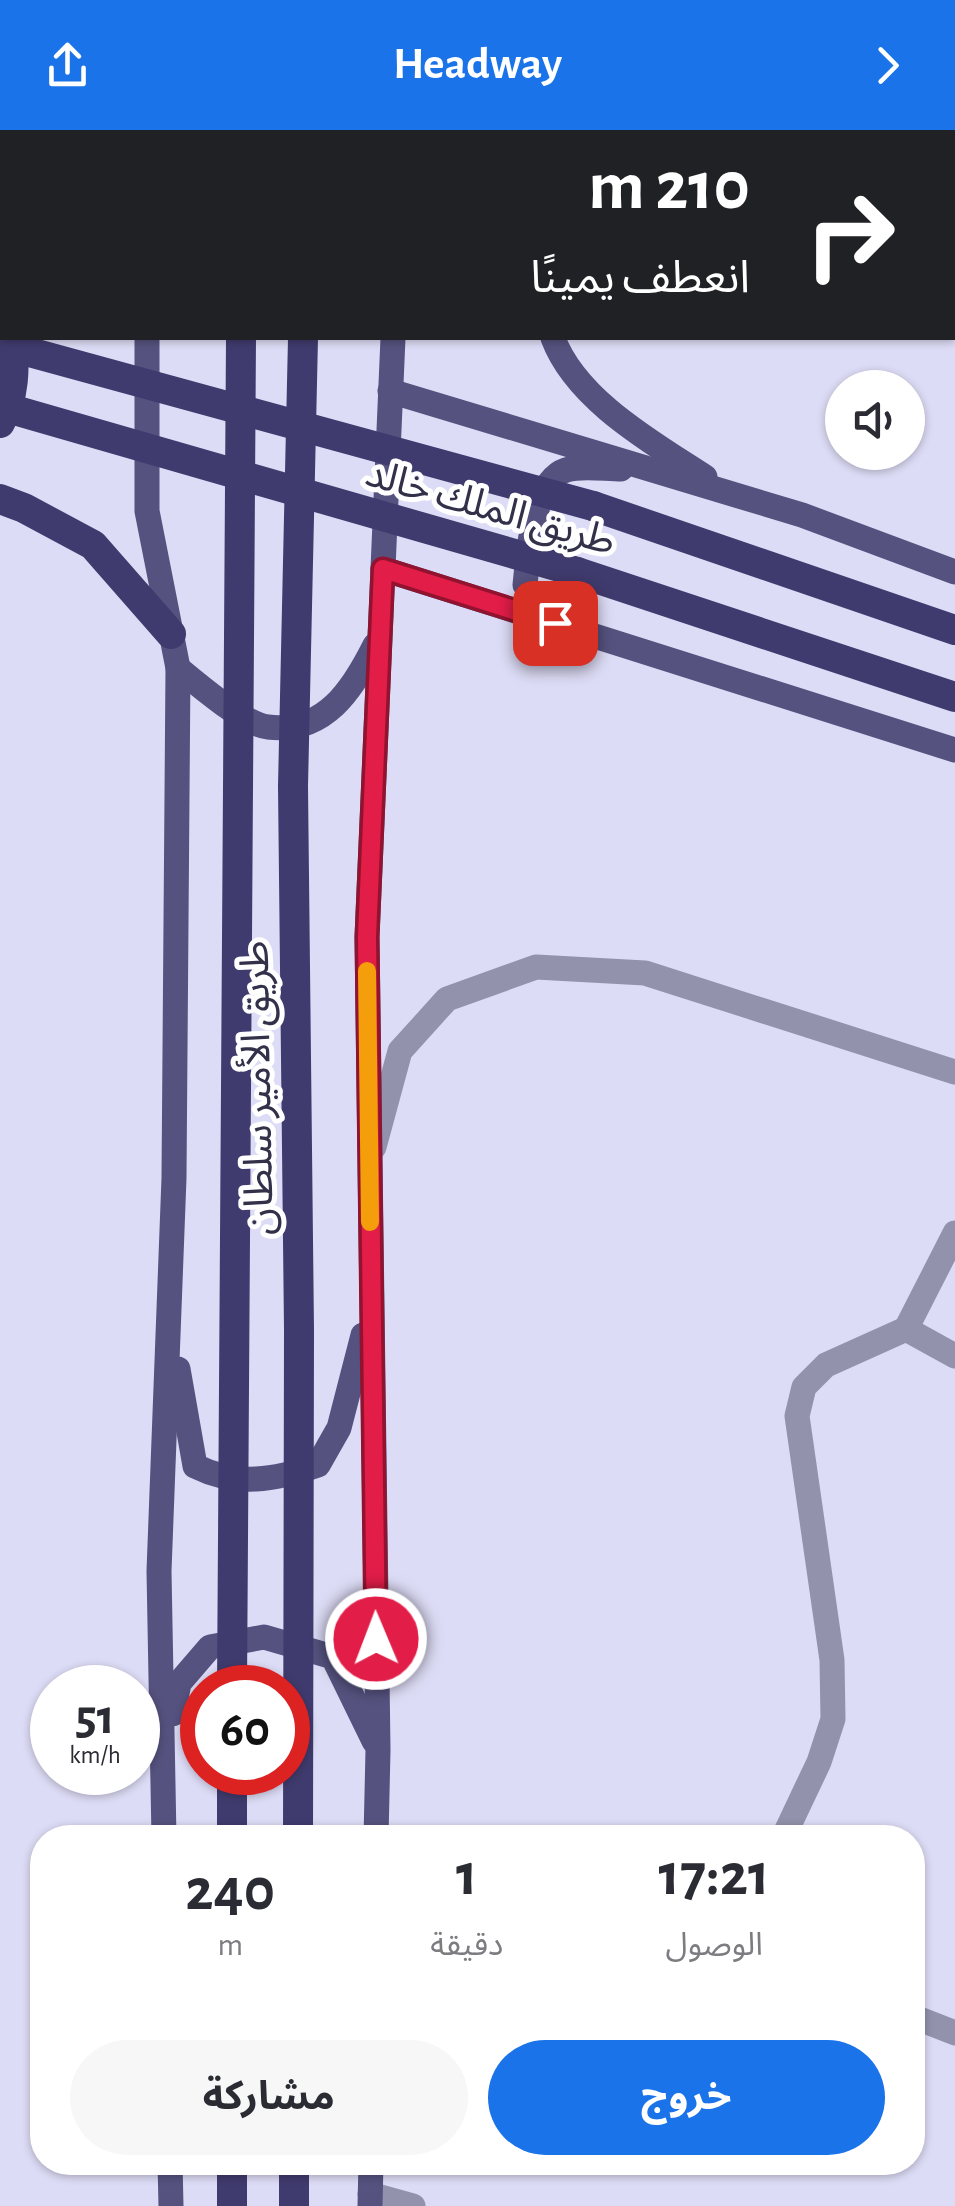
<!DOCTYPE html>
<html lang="ar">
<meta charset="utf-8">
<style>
:root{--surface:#fff;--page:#f7f7f7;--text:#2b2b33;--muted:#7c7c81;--accent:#1a73e8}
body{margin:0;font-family:"Alegreya Sans","Noto Sans Arabic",sans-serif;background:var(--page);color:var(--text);direction:rtl;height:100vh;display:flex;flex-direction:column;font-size:38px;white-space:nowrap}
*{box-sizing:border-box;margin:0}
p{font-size:32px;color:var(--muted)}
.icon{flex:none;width:55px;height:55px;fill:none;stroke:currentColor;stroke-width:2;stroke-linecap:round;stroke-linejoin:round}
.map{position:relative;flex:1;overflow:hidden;direction:ltr}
.panel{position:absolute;left:30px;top:1695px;width:895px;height:350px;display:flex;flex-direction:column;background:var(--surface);border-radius:40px;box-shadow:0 2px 8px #0004;direction:rtl}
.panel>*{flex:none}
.hud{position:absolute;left:0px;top:0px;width:955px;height:210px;box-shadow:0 2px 8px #0004;direction:rtl;background:#202124;color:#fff;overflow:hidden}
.controls{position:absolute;left:825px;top:240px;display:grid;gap:20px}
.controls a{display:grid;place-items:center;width:100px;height:100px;border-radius:50%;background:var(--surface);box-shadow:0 2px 8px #0004;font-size:50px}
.speed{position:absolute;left:30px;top:1535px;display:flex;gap:20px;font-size:50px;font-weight:700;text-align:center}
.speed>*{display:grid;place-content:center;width:130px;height:130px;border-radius:50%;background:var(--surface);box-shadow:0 2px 8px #0004;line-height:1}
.speed small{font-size:25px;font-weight:400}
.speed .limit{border:15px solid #d22;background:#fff;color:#111}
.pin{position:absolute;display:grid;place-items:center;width:85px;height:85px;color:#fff;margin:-42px;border-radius:20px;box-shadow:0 5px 15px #0006}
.me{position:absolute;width:110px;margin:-55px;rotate:359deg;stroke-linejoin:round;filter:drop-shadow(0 0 8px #0008)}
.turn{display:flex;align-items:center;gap:35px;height:210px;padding:0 40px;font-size:45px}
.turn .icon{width:130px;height:130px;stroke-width:2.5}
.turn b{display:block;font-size:70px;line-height:85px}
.eta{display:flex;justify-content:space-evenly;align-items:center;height:170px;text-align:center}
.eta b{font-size:60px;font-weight:700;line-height:70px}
.cta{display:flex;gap:20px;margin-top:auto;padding:20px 40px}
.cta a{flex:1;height:115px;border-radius:60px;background:var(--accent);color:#fff;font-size:40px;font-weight:700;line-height:115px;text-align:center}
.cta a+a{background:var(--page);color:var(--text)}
header{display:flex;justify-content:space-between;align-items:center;height:130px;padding:0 40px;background:var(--accent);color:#fff;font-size:45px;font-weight:700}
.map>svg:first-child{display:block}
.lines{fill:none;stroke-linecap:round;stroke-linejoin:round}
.minor{stroke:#9292ac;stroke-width:25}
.major{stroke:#55527f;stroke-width:25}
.highway{stroke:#403b6e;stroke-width:30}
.highway-bridge{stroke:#403b6e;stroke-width:30}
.route-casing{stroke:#92132f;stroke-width:25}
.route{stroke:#e11d48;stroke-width:18}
.slow{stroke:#f59e0b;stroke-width:18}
.labels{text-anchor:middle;stroke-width:10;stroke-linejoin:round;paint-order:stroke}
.street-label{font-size:40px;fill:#33314a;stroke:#fff}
</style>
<header><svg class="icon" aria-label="forward" viewBox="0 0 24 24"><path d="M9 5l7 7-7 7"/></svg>Headway<svg class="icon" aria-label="share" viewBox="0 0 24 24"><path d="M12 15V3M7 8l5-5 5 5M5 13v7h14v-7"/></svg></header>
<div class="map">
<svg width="955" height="2076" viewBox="0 0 955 2076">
<rect width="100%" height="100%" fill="#dddcf6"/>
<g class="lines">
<g class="minor">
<polyline points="576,2 579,0"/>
<polyline points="952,192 955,192"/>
<polyline points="374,1017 400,921 447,869 536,837 645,843 955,942"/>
<polyline points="955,1103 906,1199 955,1226"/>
<polyline points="783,1708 819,1632 833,1589 832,1530 797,1286 804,1257 826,1235 906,1199"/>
<polyline points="912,1886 955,1903"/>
<polyline points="370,2064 413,2076"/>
</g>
<g class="major">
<polyline points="350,0 351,2"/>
<polyline points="390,0 390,2"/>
<polyline points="180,2 181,0"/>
<polyline points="641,2 645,0"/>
<polyline points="147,208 147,381 178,538 174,1048 159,1441 164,1708"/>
<path d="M553 208C576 270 653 313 705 347"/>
<polyline points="390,261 802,385 955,442"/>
<polyline points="383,439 955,620"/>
<path d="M555 493 525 455C528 427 532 351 566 340 581 335 605 339 621 339"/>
<path d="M178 538C196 553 245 595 268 597 325 604 353 559 375 515"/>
<path d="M178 1239 195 1336C237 1357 275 1350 318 1335L339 1298 363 1205"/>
<polyline points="173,1584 179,1553 210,1517 264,1507 333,1527 374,1611"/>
<polyline points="376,1708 378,1620 367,807 393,208"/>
<polyline points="170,2032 171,2076"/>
<polyline points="370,2076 371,2032"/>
</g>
<g class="highway">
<polyline points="243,2 243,0"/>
<polyline points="306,2 306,0"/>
<polyline points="0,140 2,139"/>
<path d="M0 293C15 267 15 236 12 208"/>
<polyline points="0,369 24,378 93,415 171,504"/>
<polyline points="593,376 955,500"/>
<polyline points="577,442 955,567"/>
<polyline points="232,1708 232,1642"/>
<polyline points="232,2076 232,2032"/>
<polyline points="294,2076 294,2032"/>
</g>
<g class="highway-bridge">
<polyline points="0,214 593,376"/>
<polyline points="0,276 577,442"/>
<polyline points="232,1558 241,208"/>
<polyline points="298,1708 299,1200 293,656 303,208"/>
</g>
</g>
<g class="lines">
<defs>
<polyline id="route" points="376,1509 367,807 383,439 555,493"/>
</defs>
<use href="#route" class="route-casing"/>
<use href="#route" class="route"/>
<polyline class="slow" points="367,841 370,1092"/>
</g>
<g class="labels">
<g class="street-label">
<text transform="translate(491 376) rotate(16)" y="14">طريق الملك خالد</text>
<text transform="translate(256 958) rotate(-91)" y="14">طريق الأمير سلطان</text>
</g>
</g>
</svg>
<div class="controls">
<a><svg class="icon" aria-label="sound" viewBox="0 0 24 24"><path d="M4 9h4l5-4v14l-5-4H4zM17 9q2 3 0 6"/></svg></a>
</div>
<div class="speed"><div>51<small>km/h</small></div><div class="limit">60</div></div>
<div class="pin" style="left:555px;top:493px;background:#d93025"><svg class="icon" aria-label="arrive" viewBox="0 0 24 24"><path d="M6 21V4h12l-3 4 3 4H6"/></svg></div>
<svg class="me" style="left:376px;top:1509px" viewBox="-20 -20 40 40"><circle r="17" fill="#e11d48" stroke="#fff" stroke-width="3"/><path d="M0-11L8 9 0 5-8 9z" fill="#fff"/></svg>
<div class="hud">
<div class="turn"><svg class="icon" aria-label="right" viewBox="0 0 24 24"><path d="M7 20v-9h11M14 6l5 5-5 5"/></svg><div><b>210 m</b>انعطف يمينًا</div></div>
</div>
<section class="panel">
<div class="eta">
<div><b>17:21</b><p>الوصول</p></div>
<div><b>1</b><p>دقيقة</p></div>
<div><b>240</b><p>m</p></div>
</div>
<div class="cta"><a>خروج</a><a>مشاركة</a></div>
</section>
</div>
